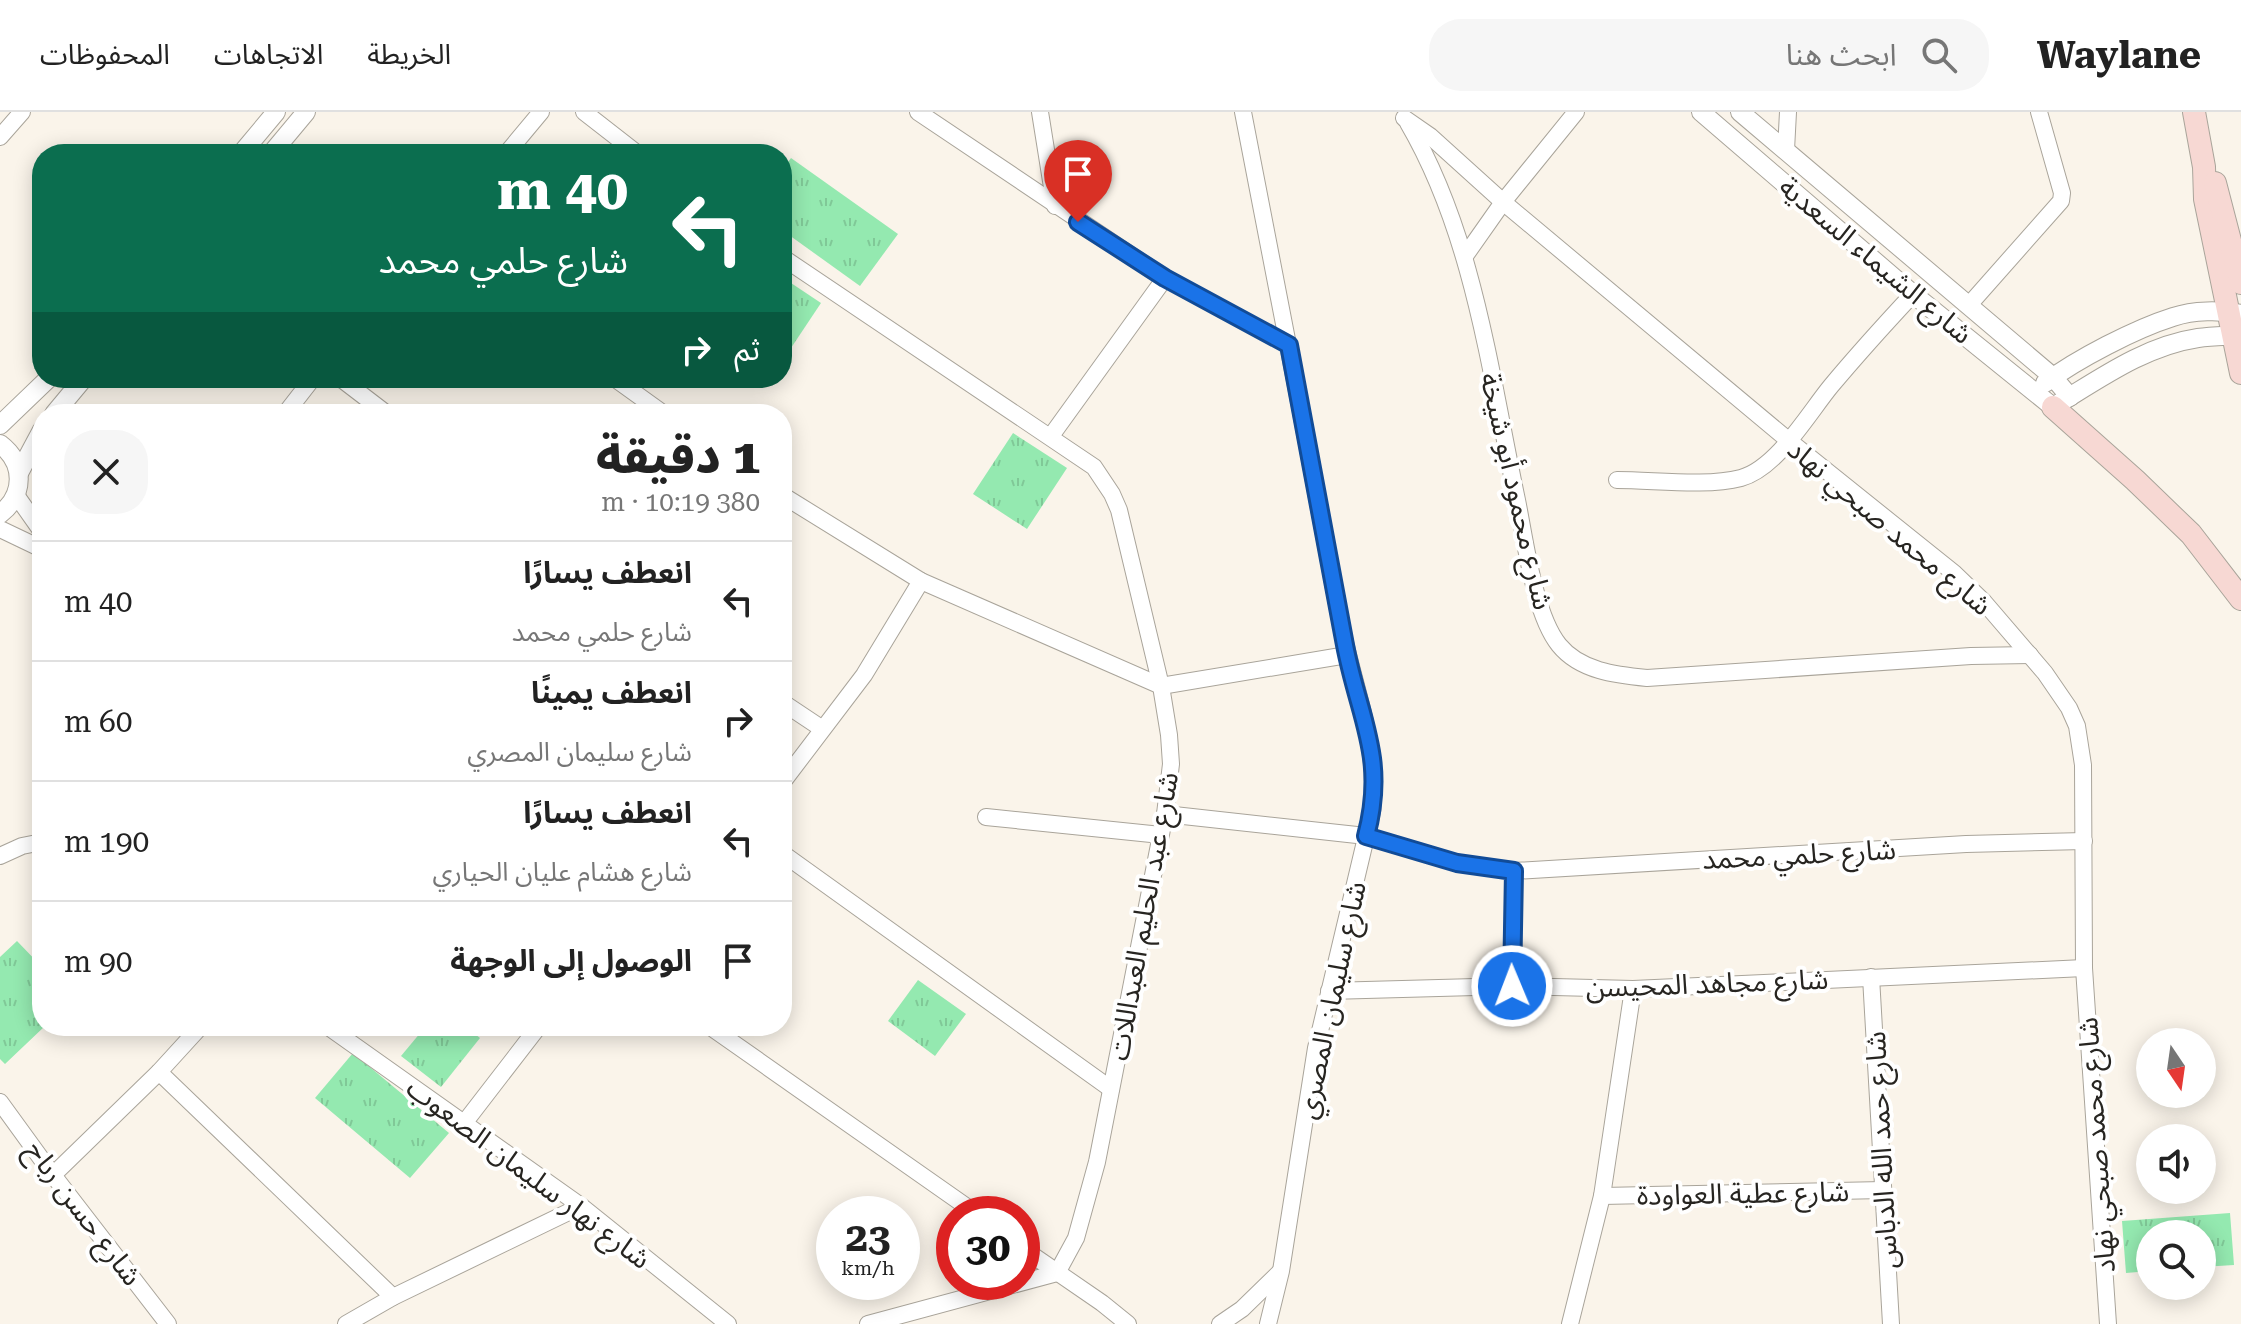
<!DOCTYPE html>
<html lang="ar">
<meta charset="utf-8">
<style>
:root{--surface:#fff;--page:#f6f6f6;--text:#222;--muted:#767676;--line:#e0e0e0}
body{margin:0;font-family:"Roboto Serif","Noto Sans Arabic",serif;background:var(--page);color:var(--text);direction:rtl;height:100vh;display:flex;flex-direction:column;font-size:30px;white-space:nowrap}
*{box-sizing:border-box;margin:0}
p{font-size:26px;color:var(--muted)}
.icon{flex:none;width:44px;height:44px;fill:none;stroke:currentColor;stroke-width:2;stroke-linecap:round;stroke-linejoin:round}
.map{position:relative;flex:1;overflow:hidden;direction:ltr}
.sheet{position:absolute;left:32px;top:292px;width:760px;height:632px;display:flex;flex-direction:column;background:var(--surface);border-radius:32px;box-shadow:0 4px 20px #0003;direction:rtl}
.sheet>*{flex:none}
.banner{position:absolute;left:32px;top:32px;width:760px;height:244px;border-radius:32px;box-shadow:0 4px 20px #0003;direction:rtl;background:#0b6e4f;color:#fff;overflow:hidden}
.needle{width:52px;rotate:167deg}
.tools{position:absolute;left:2136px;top:916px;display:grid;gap:16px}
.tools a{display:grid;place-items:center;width:80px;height:80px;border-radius:50%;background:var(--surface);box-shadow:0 4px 20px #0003;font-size:40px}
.speed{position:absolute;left:816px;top:1084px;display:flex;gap:16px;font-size:40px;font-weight:700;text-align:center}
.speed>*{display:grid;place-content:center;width:104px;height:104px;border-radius:50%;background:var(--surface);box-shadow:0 4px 20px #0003;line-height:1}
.speed small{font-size:20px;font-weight:400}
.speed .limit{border:12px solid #d22;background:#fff;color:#111}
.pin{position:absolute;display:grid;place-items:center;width:68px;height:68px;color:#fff;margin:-82px -34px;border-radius:50% 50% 50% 0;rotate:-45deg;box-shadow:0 0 8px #0007}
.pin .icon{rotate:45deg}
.me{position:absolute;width:88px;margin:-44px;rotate:359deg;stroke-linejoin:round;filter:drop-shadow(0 0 6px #0008)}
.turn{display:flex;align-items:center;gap:28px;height:168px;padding:0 32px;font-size:36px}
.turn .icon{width:104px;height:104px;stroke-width:2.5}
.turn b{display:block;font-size:56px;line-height:68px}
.then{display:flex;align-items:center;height:76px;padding:0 32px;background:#0003;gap:16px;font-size:30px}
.round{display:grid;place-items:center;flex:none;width:84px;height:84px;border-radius:32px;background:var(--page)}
.headline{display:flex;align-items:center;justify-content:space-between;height:136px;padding:0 32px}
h1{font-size:48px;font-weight:800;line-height:60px}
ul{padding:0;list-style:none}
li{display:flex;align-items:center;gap:24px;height:120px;padding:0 32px;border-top:2px solid var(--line)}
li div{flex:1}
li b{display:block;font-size:30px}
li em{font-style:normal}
header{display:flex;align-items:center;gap:48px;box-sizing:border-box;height:112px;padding:0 40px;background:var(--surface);border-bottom:2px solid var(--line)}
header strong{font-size:38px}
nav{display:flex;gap:44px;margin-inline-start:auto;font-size:28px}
.search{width:560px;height:72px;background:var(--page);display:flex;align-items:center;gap:20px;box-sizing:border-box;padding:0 28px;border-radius:32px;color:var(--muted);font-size:30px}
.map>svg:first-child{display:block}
.grass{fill:url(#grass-tufts)}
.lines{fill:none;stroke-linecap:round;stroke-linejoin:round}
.minor-casing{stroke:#a9a49a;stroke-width:18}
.tertiary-casing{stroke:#a9a49a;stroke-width:20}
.secondary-casing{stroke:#a9a49a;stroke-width:24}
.minor{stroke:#fff;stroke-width:16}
.tertiary{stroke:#fff;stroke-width:18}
.secondary{stroke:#f7d8d3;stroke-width:22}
.route-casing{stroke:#114b97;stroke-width:20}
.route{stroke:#1a73e8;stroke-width:14}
.labels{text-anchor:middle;stroke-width:8;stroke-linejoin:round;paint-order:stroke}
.street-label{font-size:28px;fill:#272521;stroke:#fff}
</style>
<header>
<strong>Waylane</strong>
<div class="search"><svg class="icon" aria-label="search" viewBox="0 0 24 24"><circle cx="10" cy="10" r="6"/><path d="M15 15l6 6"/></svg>ابحث هنا</div>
<nav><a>الخريطة</a><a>الاتجاهات</a><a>المحفوظات</a></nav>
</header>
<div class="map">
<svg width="2241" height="1212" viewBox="0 0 2241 1212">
<defs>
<pattern id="grass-tufts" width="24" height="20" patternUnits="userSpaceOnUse" patternTransform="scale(2)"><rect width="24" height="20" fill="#94e9b0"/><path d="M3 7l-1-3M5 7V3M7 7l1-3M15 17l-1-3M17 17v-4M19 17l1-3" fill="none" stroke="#80c897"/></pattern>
</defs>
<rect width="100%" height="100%" fill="#faf4ea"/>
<g class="grass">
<polygon points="791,46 898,122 860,174 782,118 782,58"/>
<polygon points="782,165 821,191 783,248 782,247"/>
<polygon points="1013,321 1067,356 1027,417 973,382"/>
<polygon points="17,829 42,855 42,914 45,914 5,952 0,947 0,845"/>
<polygon points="918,868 966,902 935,944 888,909"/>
<polygon points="426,914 465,914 480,926 441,975 401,944"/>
<polygon points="353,941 449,1021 410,1066 315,986"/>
<polygon points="2230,1101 2234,1153 2202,1155 2202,1122 2150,1122 2150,1159 2126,1161 2122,1109"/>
</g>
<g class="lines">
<defs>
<g id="minor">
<polyline points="584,0 638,42"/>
<polyline points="918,0 1165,166 1289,233"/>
<polyline points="1040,0 1055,94"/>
<path d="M1243 0C1276 168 1308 335 1339 503 1352 572 1379 629 1372 700L1316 936 1281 1159 1268 1212"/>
<polyline points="1404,6 1430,24 1503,90 1788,328 1954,461 1984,490 2045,561 2069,596 2077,614 2083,653 2084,856 2108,1212"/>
<path d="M1408 11C1474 124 1490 261 1517 388 1525 427 1534 502 1559 533 1580 559 1616 563 1647 566L1971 544 2030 543"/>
<polyline points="0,25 22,0"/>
<polyline points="1786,38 1788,0"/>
<polyline points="506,42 541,0"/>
<polyline points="1465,144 1503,90 1576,0"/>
<polyline points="782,145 1094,355 1112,382 1119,398 1161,574 1169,623 1171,652 1165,702 1097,1050 1076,1126 1057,1161"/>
<polyline points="1969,193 2061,89 2062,81 2039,0"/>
<polyline points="340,266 387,302"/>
<polyline points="614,266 664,302"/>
<polyline points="285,302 313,266"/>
<polyline points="1051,324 1165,166"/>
<path d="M1617 368C1655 368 1706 375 1741 366 1777 356 1808 302 1831 274 1857 243 1885 212 1913 182"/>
<polyline points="16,383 42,420"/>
<polyline points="782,383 921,469 1161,574 1347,543"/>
<polyline points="0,417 42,437"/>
<polyline points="782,590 821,616"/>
<polyline points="782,671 864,563 921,469"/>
<polyline points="1165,702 1366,724 1457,751 1514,759 1966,732 2084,729"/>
<polyline points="986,705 1161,723"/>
<polyline points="782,741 1111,977"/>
<polyline points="0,744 22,734 42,730"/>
<polyline points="1871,865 1891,1212"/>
<polyline points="1512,874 1514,759"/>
<polyline points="1329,879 1512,874 1633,877 2084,856"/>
<polyline points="327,914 581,1094 728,1212"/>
<polyline points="709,914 977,1102"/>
<polyline points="159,960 393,1185"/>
<polyline points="0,990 53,1063 168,1212"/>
<polyline points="465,1010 539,914"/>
<polyline points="53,1063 159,960 201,914"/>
<polyline points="1602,1084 1883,1078"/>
<polyline points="1022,1136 1102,1191 1128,1212"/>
<polyline points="346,1212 393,1185 581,1094"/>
<polyline points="868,1212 1057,1161"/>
<polyline points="1220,1212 1242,1197 1280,1160"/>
<polyline points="1570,1212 1602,1084 1633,877"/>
</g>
<g id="tertiary">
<path d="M1701 0 1913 182 2053 295C2098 268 2144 234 2198 226 2212 224 2227 224 2241 223"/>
<polyline points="1740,0 2053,265 2070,285"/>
<polyline points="241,42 276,0"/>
<polyline points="271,42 306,0"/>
<path d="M2045 271C2077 247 2135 217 2173 205 2194 198 2220 198 2241 202"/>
<polyline points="54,302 84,266"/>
<polyline points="0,313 49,266"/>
<path d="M0 332C25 351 25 383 0 402"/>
<polyline points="19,361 42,318"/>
</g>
<g id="secondary">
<polyline points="2194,0 2204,55 2205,87 2241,261"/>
<polyline points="2215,71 2241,171"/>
<polyline points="2053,295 2135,368 2191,422 2241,487"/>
</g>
</defs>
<use href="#minor" class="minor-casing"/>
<use href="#tertiary" class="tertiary-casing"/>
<use href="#secondary" class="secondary-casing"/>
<use href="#minor" class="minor"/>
<use href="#tertiary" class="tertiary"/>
<use href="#secondary" class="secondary"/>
</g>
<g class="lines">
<defs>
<path id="route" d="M1078 110 1165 166 1289 233C1307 333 1326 433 1345 533 1359 607 1387 645 1366 724L1457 751 1514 759 1512 874"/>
</defs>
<use href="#route" class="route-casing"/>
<use href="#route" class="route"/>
</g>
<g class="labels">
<g class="street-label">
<text transform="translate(1876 148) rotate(40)" y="10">شارع الشيماء السعدية</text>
<text transform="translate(1517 379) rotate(77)" y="10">شارع محمود أبو شيخة</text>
<text transform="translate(1890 415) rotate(40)" y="10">شارع محمد صبحي نهاد</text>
<text transform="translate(1799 742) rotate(-3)" y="10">شارع حلمي محمد</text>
<text transform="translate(1143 804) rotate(-80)" y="10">شارع عبد الحليم العبداللات</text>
<text transform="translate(1707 871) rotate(-2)" y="10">شارع مجاهد المحيسن</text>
<text transform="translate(1331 888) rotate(-78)" y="10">شارع سليمان المصري</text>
<text transform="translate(2096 1033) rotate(-94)" y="10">شارع محمد صبحي نهاد</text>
<text transform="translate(1881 1038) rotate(-93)" y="10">شارع حمد الله الدباس</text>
<text transform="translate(529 1061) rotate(37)" y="10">شارع نهار سليمان الصعوب</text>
<text transform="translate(1743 1081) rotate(-1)" y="10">شارع عطية العواودة</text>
<text transform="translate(84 1101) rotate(53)" y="10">شارع حسن رباح</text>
</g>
</g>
</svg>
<div class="tools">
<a><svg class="needle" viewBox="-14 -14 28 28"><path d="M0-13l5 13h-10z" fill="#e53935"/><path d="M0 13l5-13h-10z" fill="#767676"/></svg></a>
<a><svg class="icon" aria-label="sound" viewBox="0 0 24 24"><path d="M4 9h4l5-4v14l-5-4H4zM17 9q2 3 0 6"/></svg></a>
<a><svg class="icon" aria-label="search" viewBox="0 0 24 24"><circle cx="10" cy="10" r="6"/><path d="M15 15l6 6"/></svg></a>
</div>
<div class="speed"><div>23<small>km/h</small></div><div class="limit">30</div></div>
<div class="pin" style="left:1078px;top:110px;background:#d93025"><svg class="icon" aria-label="arrive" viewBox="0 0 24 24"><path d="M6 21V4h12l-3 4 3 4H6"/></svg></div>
<svg class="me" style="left:1512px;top:874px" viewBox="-20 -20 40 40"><circle r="17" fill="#1a73e8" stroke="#fff" stroke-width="3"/><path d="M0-11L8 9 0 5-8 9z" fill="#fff"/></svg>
<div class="banner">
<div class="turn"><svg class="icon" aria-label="left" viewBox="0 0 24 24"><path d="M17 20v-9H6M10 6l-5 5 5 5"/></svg><div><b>40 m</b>شارع حلمي محمد</div></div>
<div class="then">ثم<svg class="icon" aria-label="right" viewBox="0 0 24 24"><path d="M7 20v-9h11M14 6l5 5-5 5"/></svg></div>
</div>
<section class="sheet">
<div class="headline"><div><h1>1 دقيقة</h1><p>380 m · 10:19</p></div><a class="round"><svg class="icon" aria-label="close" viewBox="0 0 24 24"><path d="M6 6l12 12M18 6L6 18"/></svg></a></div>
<ul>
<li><svg class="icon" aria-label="left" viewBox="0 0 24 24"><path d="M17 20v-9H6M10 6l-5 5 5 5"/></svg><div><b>انعطف يسارًا</b><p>شارع حلمي محمد</p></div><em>40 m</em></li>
<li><svg class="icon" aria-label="right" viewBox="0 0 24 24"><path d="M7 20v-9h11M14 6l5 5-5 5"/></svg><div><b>انعطف يمينًا</b><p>شارع سليمان المصري</p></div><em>60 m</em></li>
<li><svg class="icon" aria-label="left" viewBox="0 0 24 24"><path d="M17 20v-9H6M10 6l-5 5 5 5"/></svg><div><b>انعطف يسارًا</b><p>شارع هشام عليان الحياري</p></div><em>190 m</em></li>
<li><svg class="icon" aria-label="arrive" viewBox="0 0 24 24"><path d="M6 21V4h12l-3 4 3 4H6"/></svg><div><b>الوصول إلى الوجهة</b></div><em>90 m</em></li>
</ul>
</section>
</div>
